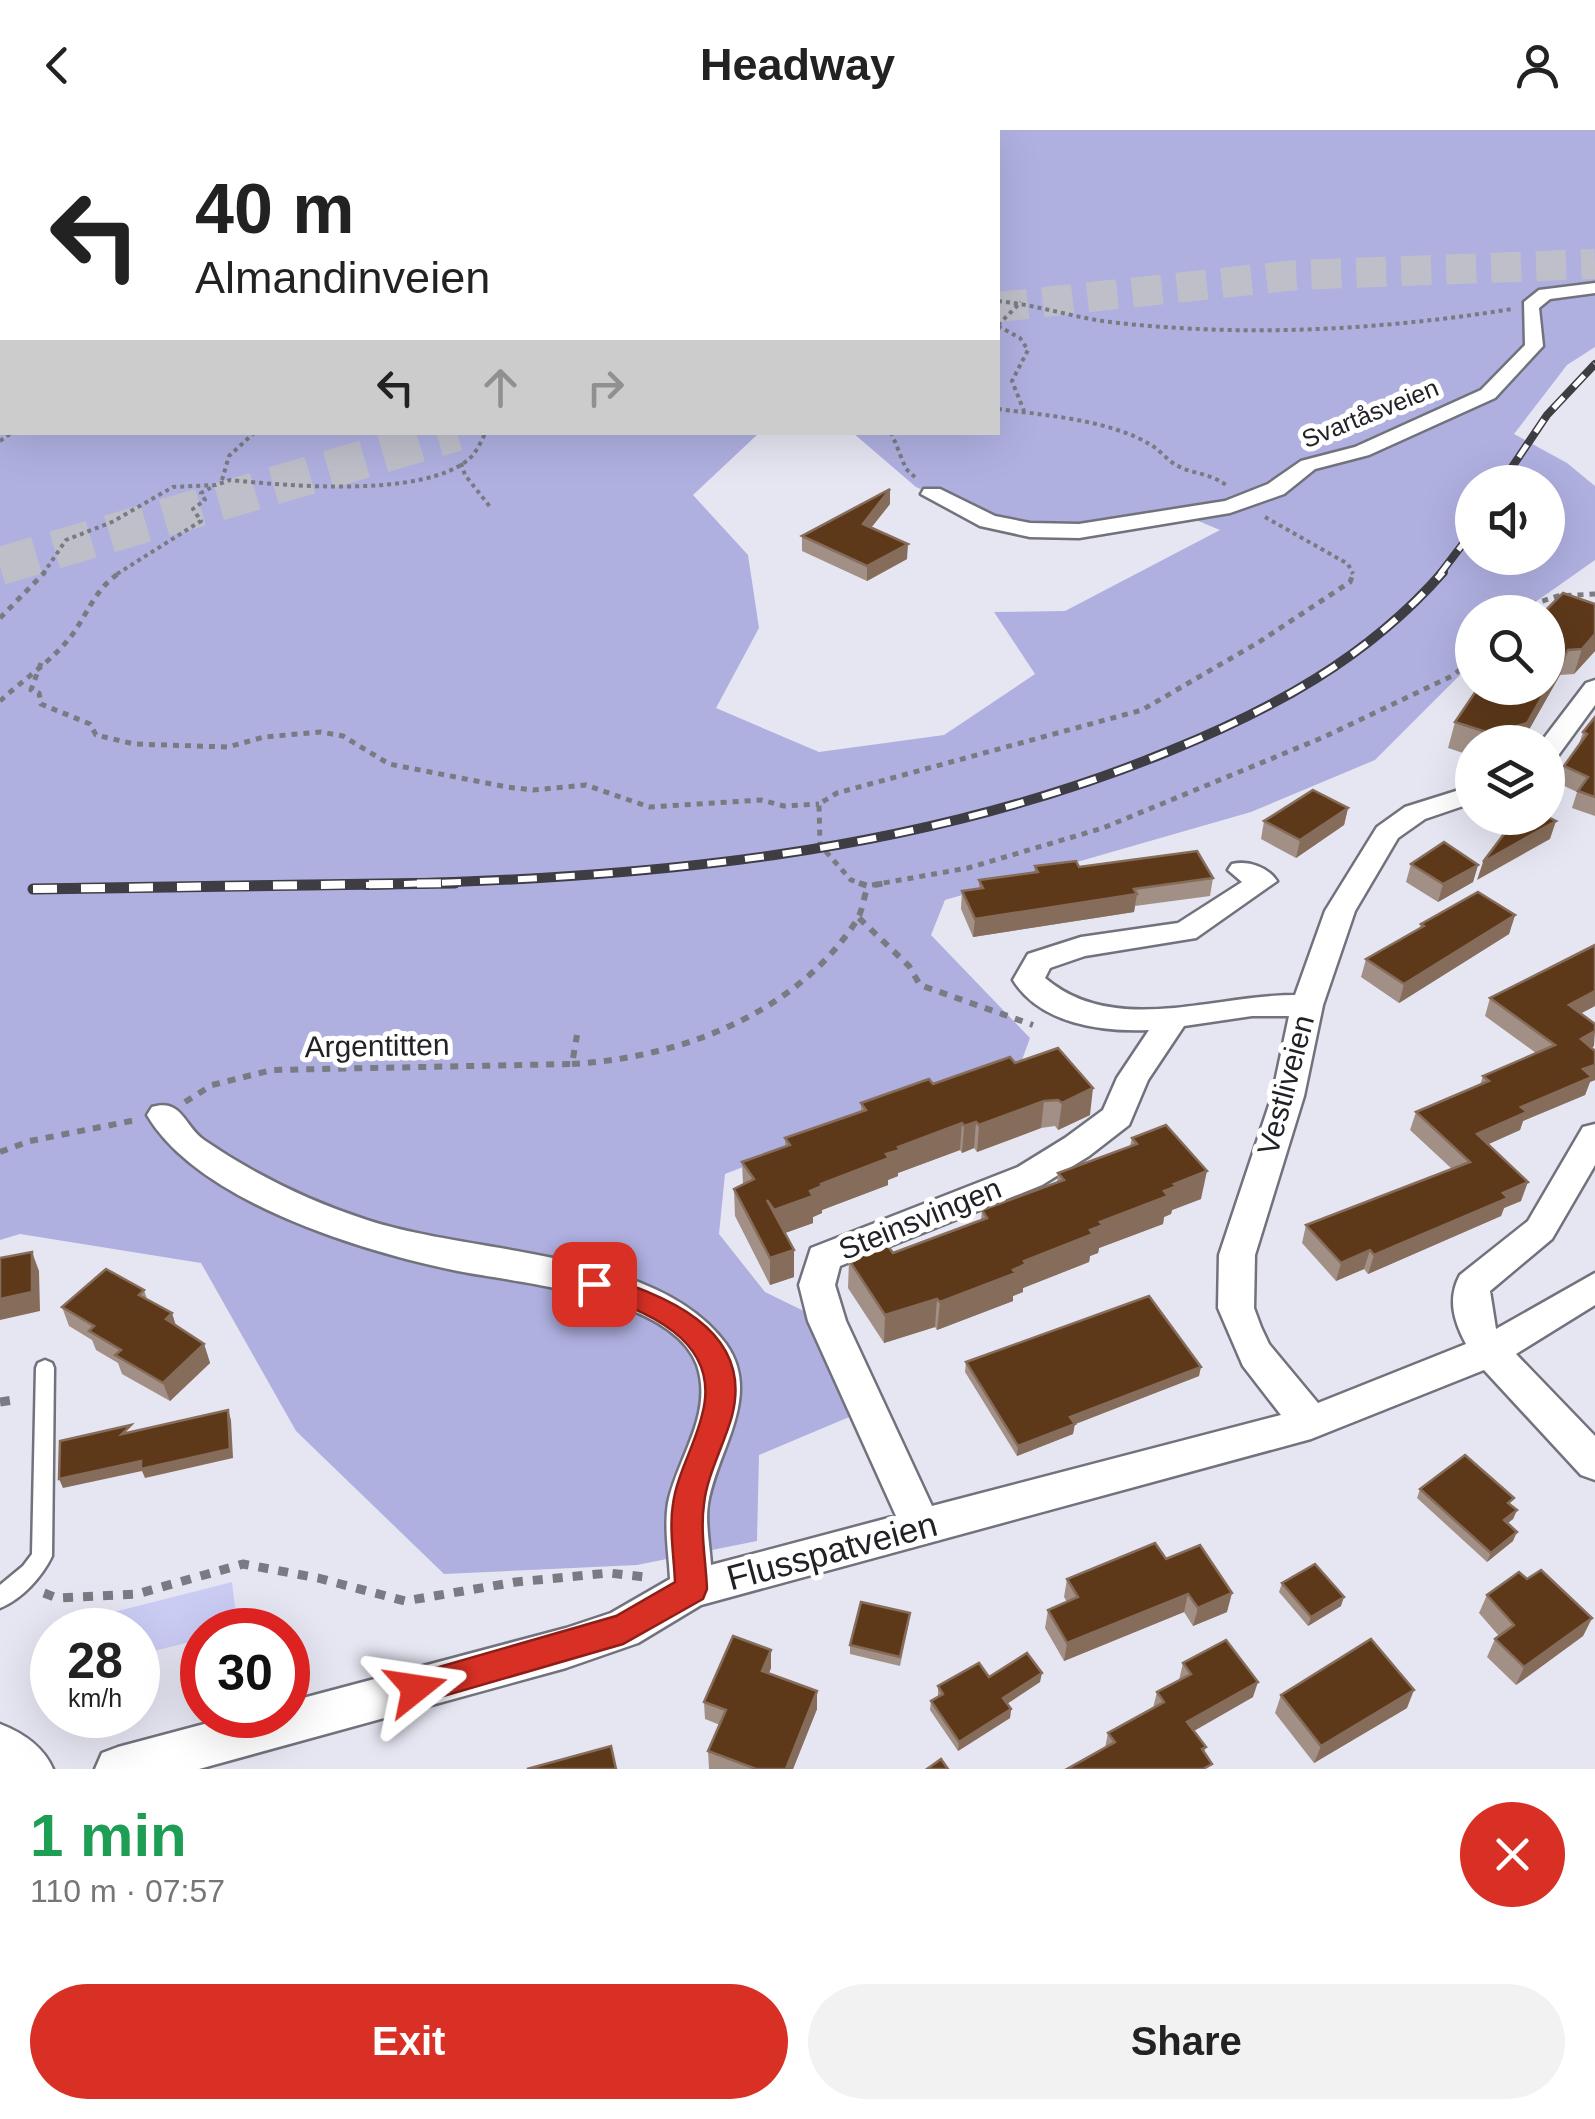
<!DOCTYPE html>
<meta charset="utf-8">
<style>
:root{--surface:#fff;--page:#f2f2f2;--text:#222;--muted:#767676;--accent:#d93025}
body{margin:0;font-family:Helvetica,sans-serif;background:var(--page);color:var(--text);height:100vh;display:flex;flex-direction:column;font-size:38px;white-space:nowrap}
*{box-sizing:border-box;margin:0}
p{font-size:32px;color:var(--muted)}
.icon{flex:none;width:55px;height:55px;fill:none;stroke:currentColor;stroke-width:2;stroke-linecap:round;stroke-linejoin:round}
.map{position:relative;height:1639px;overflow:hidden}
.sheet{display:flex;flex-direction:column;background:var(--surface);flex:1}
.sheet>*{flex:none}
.top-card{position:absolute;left:0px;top:0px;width:1000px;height:305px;box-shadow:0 10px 40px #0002;background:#fff;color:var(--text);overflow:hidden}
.buttons{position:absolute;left:1455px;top:335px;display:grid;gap:20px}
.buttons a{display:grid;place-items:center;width:110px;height:110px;border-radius:50%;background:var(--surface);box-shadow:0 10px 40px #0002;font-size:50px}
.speed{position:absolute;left:30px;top:1478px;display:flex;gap:20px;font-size:50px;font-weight:700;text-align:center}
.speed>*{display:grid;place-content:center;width:130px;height:130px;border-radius:50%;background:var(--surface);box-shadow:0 10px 40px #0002;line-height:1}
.speed small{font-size:25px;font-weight:400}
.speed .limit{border:15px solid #d22;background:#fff;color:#111}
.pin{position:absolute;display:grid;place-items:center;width:85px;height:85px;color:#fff;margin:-42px;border-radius:20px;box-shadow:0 5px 15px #0006}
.me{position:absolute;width:110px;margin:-55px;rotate:75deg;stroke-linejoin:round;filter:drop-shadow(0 0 8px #0008)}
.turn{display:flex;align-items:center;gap:35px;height:210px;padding:0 30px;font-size:45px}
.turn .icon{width:130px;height:130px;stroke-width:2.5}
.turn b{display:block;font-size:70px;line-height:85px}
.lanes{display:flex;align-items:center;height:95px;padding:0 30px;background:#0003;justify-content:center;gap:50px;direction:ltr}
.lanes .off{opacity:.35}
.round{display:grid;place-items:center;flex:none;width:105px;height:105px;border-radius:52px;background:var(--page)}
.summary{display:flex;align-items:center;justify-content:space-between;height:170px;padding:0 30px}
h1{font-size:60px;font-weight:700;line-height:75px;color:#1e9e55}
.button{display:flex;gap:20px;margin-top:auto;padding:20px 30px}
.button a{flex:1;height:115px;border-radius:60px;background:var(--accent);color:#fff;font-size:40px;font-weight:700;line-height:115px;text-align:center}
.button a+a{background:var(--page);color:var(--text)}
header{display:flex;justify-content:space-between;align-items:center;height:130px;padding:0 30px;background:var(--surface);font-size:45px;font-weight:700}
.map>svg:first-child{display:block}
.green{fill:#cbccf4}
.forest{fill:#afb0e0;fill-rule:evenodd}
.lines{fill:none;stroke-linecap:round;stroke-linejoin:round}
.highway-tunnel-far1{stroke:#bfbfca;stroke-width:30;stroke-dasharray:30 15;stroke-linecap:butt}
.highway-tunnel{stroke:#bfbfca;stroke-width:38;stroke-dasharray:38 19;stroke-linecap:butt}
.lane-casing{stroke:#72727d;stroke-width:5}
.street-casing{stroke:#72727d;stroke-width:5}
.path-far3{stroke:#7a7a83;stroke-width:4;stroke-dasharray:4 4;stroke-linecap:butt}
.path-far2{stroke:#7a7a83;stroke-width:5;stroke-dasharray:6 6;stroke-linecap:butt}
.path-far1{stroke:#7a7a83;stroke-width:6;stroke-dasharray:8 8;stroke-linecap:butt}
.path{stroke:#7a7a83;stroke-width:9;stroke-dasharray:10 10;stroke-linecap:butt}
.lane{fill:#fff;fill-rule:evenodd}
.street{fill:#fff;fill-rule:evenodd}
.rail-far2-casing{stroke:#3d3d43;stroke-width:8}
.rail-far1-casing{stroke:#3d3d43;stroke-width:10}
.rail-casing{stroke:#3d3d43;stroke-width:11}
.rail-far2{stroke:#fff;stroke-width:5;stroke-dasharray:15;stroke-linecap:butt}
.rail-far1{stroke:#fff;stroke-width:6;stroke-dasharray:19;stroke-linecap:butt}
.rail{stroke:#fff;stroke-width:8;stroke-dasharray:24;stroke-linecap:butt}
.wall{fill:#a29086}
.shaded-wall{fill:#866d5b}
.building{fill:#5d391a;stroke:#866d5b;stroke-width:2.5}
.route{fill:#d93025;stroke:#8d1f18;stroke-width:2.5}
.labels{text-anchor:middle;stroke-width:10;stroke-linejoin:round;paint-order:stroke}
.far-street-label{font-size:25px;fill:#212126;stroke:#fff}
.street-label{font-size:30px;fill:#212126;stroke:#fff}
.near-street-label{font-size:35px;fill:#212126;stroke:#fff}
</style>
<header><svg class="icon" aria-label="back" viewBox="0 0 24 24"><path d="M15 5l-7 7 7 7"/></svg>Headway<svg class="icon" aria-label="person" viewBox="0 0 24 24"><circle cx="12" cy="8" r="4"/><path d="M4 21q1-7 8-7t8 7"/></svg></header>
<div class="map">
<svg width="1595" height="1639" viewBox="0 0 1595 1639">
<rect width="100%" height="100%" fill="#e6e6f3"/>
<polygon class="green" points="232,1452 238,1500 202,1500 202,1509 138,1525 138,1500 99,1500 98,1486"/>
<path class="forest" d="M0 0H1595V217L1567 235 1514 304 1567 333 1595 356V430L1521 482H1472V533L1375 630 1251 682 945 770 931 805 1030 908 1022 930 725 1044 719 1104 765 1162 808 1183 854 1285 759 1325 757 1411 637 1435 444 1444 296 1301 201 1133 20 1104 0 1110ZM2 2H998V302L853 303 916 357 959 376 1058 398 1196 390 1220 400 1065 481 994 482 1035 544 944 605 819 622 716 578 759 498 748 425 693 365 759 303 2 302ZM1472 352H1548V428H1472Z"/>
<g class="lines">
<polyline class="highway-tunnel-far1" points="998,177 1296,145 1595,134"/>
<polyline class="highway-tunnel" points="0,436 457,302"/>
<defs>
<path id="lane" d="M45 1230 52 1233 54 1238 52 1426C42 1447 22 1469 0 1478V1455L23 1436 32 1424 36 1238 38 1233Z"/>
<g id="street">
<polygon points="1595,153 1595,163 1550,169 1539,178 1543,216 1495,268 1369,325 1315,339 1284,364 1230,383 1079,408 1030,407 980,396 921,364 924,359 940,359 995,386 1030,393 1079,394 1225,371 1268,354 1301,331 1355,317 1481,260 1525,215 1524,172 1539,160"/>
<polygon points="1595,550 1595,575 1557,627 1548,629 1548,612 1541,612 1586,553"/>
<path d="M1472 656V673L1425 689 1398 708 1355 781 1323 875 1304 966 1255 1125 1254 1178 1261 1197 1269 1214 1318 1273 1466 1214C1454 1192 1447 1169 1460 1145L1528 1091 1583 997 1595 994V1035L1552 1109 1490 1161 1496 1199 1595 1143V1175L1516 1224 1595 1306V1350L1581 1345 1484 1240 1311 1309 701 1475 638 1513 566 1538 199 1639H95L102 1623 118 1617 238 1585H288V1572L566 1498 611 1483 670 1449C669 1426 664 1397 668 1373 677 1328 714 1284 697 1235 672 1166 519 1153 458 1141 364 1122 198 1072 147 985L152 977C182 968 184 996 204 1010 255 1045 309 1071 367 1090 473 1125 657 1119 726 1214 763 1266 716 1322 708 1374 705 1393 710 1416 711 1435L896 1386 808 1191 799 1155 811 1118 1018 1037 1065 1008 1103 980 1117 948 1149 900C1102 902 1040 894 1013 850L1028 824 1081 807 1178 793 1242 752 1228 740 1232 734C1248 730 1268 737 1277 751L1196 808 1085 826 1050 838 1045 848C1114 907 1213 865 1295 865L1325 781 1377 697 1405 677ZM1252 886H1289L1272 966 1219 1125 1218 1178 1243 1236 1281 1285 932 1376 846 1191 835 1155 840 1136 1042 1055 1089 1026 1129 995 1148 950 1184 896Z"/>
<path d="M0 1594C23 1603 43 1616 53 1639H0Z"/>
</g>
</defs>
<use href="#lane" class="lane-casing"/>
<use href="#street" class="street-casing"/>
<g class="path-far3">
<path d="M998 171C1039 175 1077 189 1118 193 1250 207 1381 200 1512 179"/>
<polyline points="998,195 1021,172"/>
<polyline points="998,196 1020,208 1028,220 1012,251 1024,281"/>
<polyline points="0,257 0,262"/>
<path d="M998 279C1044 285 1111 290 1151 315 1160 320 1167 330 1176 335 1192 344 1210 343 1226 355"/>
<polyline points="891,302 906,339 916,348"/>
<polyline points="0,311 13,302"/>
<polyline points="461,333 465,345 491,378"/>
<polyline points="222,350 229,326 255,302"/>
<polyline points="1265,387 1348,434 1353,444"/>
<path d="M43 444 66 410 112 392 173 357 216 355 230 350C288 356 424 368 469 329 477 322 481 311 486 302"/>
<polyline points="117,444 201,391 193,379 205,370 201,363 212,357"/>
</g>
<g class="path-far2">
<polyline points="1508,482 1558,466 1595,464"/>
<polyline points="0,488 45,442"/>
<polyline points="41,533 31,560 39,563 41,574 90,594 96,605 134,614 228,617 264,607 321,602 343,606 389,634 507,657 533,660 586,655 649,677 761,670 784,676 819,674"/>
<path d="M0 571C23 550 53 530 72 505 88 483 96 457 121 442"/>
<polyline points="866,755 851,750 820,715 819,674 837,663 1142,580 1259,512 1350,452 1354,442"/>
<polyline points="872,755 968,738 1103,698 1324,607 1454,545 1472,529"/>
</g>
<g class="path-far1">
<polyline points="859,753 868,756 886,753"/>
<polyline points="859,788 909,836 920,855 1033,895"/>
<path d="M572 934C678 928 794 885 855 793 863 782 863 768 868 756"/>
<polyline points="185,972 212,955 272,940 572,934 577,905"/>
<polyline points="0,1022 30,1011 136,990"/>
</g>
<g class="path">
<polyline points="0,1272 19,1269"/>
<polyline points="44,1463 57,1468 137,1464 243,1434 318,1448 405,1471 516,1452 609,1443 645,1447"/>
</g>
<use href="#lane" class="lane"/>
<use href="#street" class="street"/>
<defs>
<g id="rail-far2">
<polyline points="1502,352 1547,285 1595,234"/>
<polyline points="1440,444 1472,402"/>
</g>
<path id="rail-far1" d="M366 755C639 748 911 727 1167 622 1271 580 1368 528 1443 442"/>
<polyline id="rail" points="33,759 455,753"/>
</defs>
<use href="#rail-far2" class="rail-far2-casing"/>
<use href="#rail-far1" class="rail-far1-casing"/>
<use href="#rail" class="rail-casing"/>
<use href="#rail-far2" class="rail-far2"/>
<use href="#rail-far1" class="rail-far1"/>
<use href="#rail" class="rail"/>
</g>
<g class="wall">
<polygon points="890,359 890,374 871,398 907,429 867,451 802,421 802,406"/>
<polygon points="1548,482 1595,521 1574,544 1560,545 1522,612 1472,612 1472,626 1448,618 1455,592"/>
<polygon points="1595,587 1595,686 1572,678 1577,662 1558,653 1564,636 1578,617 1583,602"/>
<polygon points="1348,678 1344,695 1296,728 1261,709 1264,691"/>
<polygon points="1411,734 1478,735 1473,752 1438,772 1406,752"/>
<polygon points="1035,736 1079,737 1213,748 1210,766 1135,776 1134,782 973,807 961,779 962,761 979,758 979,750 1034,743"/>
<polygon points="1515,785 1509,804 1399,873 1361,847 1366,829 1419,799 1421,794"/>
<polygon points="1490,868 1595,876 1581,883 1594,916 1591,918 1595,921 1595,950 1590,952 1585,965 1523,991 1520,1000 1488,1014 1521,1071 1504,1078 1501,1086 1368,1144 1364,1139 1336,1151 1302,1113 1306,1095 1452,1039 1410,1000 1416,982 1480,955 1483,946 1536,923 1485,886"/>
<polygon points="1015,933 1090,985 1058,1000 1055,996 1041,998 977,1022 974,1018 962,1023 960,1020 898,1043 898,1046 888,1050 888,1055 822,1080 822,1083 813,1087 813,1093 785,1103 794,1147 770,1155 735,1086 734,1059 743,1055 742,1032 785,1017 785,1008 861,981 861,973"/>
<polygon points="1132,1008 1201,1069 1172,1080 1171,1084 1164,1087 1163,1094 1099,1118 1098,1123 1090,1126 1089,1132 1023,1158 1023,1162 1013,1166 1013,1171 937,1200 935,1197 884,1213 848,1158 849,1130 893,1123 981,1090 982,1080 1057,1053 1058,1043 1130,1016"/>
<polygon points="144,1160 147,1169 176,1196 204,1214 210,1233 170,1271 122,1244 118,1233 96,1220 92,1210 69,1196 62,1177"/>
<polygon points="966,1232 1199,1246 1074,1294 1073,1304 1017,1326 965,1242"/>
<polygon points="1420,1359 1511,1375 1517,1380 1513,1389 1508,1393 1513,1411 1487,1432 1417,1368"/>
<polygon points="1166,1429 1227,1482 1193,1496 1184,1482 1064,1531 1045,1498 1048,1480 1067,1472 1064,1467 1067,1449"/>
<polygon points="1527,1449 1592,1488 1583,1506 1516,1555 1487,1527 1495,1509 1499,1506 1479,1483 1487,1465"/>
<polygon points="1282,1453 1341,1476 1308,1496 1279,1462"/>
<polygon points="909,1492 900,1536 850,1524 850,1515"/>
<polygon points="1183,1533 1253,1567 1194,1601 1206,1617 1204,1623 1105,1618 1108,1603 1153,1578 1157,1562 1179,1550"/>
<polygon points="771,1538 769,1543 817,1561 817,1579 793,1639 709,1639 708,1621 720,1595 705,1589 704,1572"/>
<polygon points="989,1547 1040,1552 1007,1574 1011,1579 1010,1588 958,1621 930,1580 931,1571 938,1567 938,1556"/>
<polygon points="1281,1565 1407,1578 1314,1633 1275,1583"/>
</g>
<g class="shaded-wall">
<polygon points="890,359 890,374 862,409 863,394"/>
<polygon points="908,414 907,429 867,451 867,436"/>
<polygon points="1595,504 1595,521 1574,544 1582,519"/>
<polygon points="1568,520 1560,545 1522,612 1507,612 1517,596 1548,558"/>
<polygon points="1348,678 1344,695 1296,728 1300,710"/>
<polygon points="1556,691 1550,709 1477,750 1483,732"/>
<polygon points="1478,735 1473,752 1438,772 1443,754"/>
<polygon points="1137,764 1134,782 973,807 975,789"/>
<polygon points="1515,785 1509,804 1399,873 1404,854"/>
<polygon points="1595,861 1595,876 1563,893 1569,875"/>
<polygon points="1595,901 1594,916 1574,927 1581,909"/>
<polygon points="1595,935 1595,950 1590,952 1585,965 1523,991 1520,1000 1471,1022 1477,1004 1583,939"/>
<polygon points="1093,958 1090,985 1058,1000 1062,973"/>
<polygon points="1044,971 1041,998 977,1022 979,995"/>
<polygon points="976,992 974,1018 962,1023 964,996"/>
<polygon points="962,993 960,1020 898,1043 898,1046 888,1050 888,1055 822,1080 822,1083 813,1087 813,1093 774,1107 774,1080 821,1054 886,1024 898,1017"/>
<polygon points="1207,1041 1201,1069 1172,1080 1171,1084 1164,1087 1163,1094 1099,1118 1098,1123 1090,1126 1089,1132 1023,1158 1023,1162 1013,1166 1013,1171 937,1200 940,1172 1013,1140 1024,1131 1090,1100 1100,1092 1164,1061 1174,1054"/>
<polygon points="1528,1052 1521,1071 1504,1078 1501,1086 1368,1144 1374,1125"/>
<polygon points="794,1120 794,1147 770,1155 770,1128"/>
<polygon points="1370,1120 1364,1139 1336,1151 1341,1133"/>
<polygon points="32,1122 39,1141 40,1181 0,1190 0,1169"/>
<polygon points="937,1169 935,1197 884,1213 885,1185"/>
<polygon points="172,1183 178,1202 166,1189"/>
<polygon points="204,1214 210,1233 170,1271 163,1253"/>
<polygon points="1201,1237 1199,1246 1068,1297 1070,1287"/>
<polygon points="228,1280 231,1290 233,1328 145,1348 142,1341 63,1358 59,1349"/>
<polygon points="1075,1294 1073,1304 1017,1326 1018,1316"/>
<polygon points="1517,1380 1513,1389 1500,1399 1504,1390"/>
<polygon points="1517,1402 1513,1411 1487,1432 1491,1423"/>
<polygon points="1232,1463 1227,1482 1193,1496 1198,1478"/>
<polygon points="1188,1464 1184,1482 1064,1531 1067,1513"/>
<polygon points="1344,1467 1341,1476 1308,1496 1311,1487"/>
<polygon points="1592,1488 1583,1506 1516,1555 1524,1537"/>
<polygon points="771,1520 771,1538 762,1559 762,1541"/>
<polygon points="1042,1543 1040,1552 1002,1577 1003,1568"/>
<polygon points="1258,1552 1253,1567 1183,1607 1187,1592"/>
<polygon points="1414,1560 1407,1578 1314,1633 1321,1616"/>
<polygon points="817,1561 817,1579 793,1639 786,1639"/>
<polygon points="1011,1579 1010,1588 958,1621 959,1612"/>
</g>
<g class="building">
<polygon points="890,359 863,394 908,414 867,436 802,406"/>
<polygon points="1563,463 1595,474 1595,504 1582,519 1568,520 1548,556 1548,482 1544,482"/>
<polygon points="1478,558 1547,558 1527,593 1517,596 1508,609 1455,592"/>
<polygon points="1595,587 1595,667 1578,661 1588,647 1564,636 1587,604 1583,602"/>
<polygon points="1313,660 1348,678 1300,710 1264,691"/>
<polygon points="1548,687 1556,691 1483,732 1516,688"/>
<polygon points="1444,712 1478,735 1443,754 1411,734"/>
<polygon points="1197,721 1213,748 1134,759 1137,764 975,789 962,761 983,758 979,750 1038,742 1035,736 1076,731 1079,737"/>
<polygon points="1478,762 1515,785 1404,854 1366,829 1424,796 1421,794"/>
<polygon points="1595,815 1595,861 1569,875 1595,894 1595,901 1581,909 1595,921 1595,935 1583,939 1592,947 1521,977 1527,982 1477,1004 1528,1052 1503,1063 1508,1068 1374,1125 1370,1120 1341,1133 1306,1095 1470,1032 1416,982 1489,951 1483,946 1555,915 1490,868"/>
<polygon points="1058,918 1093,958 1062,973 1058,970 1044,971 979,995 976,992 964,996 962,993 898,1017 900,1020 886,1024 889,1028 821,1054 822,1056 810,1061 813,1066 774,1080 767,1070 794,1120 770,1128 734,1059 754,1049 742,1032 790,1015 785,1008 866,980 861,973 929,949 933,954 1010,927 1015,933"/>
<polygon points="1166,995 1207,1041 1174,1054 1177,1056 1164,1061 1168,1066 1100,1092 1103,1095 1090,1100 1093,1104 1024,1131 1026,1134 1013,1140 1016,1143 940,1172 937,1169 885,1185 849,1130 888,1116 893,1123 987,1088 982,1080 1064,1050 1058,1043 1137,1014 1132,1008"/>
<polygon points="32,1122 32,1162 0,1169 0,1128"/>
<polygon points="106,1139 144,1160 139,1165 172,1183 166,1189 204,1214 163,1253 115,1225 121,1220 89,1201 94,1196 62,1177"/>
<polygon points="1149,1166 1201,1237 1070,1287 1075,1294 1018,1316 966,1232"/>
<polygon points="228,1280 230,1319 141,1339 141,1331 59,1349 60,1311 131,1295 122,1304"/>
<polygon points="1465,1325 1514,1368 1508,1373 1517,1380 1504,1390 1517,1402 1491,1423 1420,1359"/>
<polygon points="1155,1413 1166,1429 1200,1415 1232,1463 1198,1478 1188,1464 1067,1513 1048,1480 1078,1467 1067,1449"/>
<polygon points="1315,1434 1344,1467 1311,1487 1282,1453"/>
<polygon points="1541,1440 1592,1488 1524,1537 1495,1509 1514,1495 1487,1465 1519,1442 1527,1449"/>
<polygon points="861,1472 910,1483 900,1527 850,1515"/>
<polygon points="733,1506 771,1520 762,1541 817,1561 786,1639 756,1639 708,1621 726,1580 704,1572"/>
<polygon points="1371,1509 1414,1560 1321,1616 1281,1565"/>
<polygon points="1226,1510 1258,1552 1187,1592 1206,1617 1202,1619 1212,1634 1203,1639 1067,1639 1115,1612 1108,1603 1164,1572 1157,1562 1191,1544 1183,1533"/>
<polygon points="1027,1523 1042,1543 1003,1568 1011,1579 959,1612 931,1571 943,1564 938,1556 979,1533 989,1547"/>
<polygon points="611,1616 616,1639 527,1639"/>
<polygon points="941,1629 948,1639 927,1639"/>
</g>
<path class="route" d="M594 1143C661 1164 755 1197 732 1286 724 1315 707 1345 704 1374 700 1401 706 1432 707 1459L703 1469 623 1514 416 1574 404 1570 400 1558 404 1547 616 1486 675 1452C674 1427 669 1398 673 1374 677 1344 695 1315 702 1285 723 1209 644 1180 585 1161L581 1154 585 1146Z"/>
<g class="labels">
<g class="far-street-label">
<text transform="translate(1370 283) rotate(-22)" y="9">Svartåsveien</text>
</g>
<g class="street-label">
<text transform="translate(377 916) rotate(-1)" y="10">Argentitten</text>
<text transform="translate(1286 955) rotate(-75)" y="10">Vestliveien</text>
<text transform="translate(920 1089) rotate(-22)" y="10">Steinsvingen</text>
</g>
<g class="near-street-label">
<text transform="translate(832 1421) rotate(-15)" y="12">Flusspatveien</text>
</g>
</g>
</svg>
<div class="buttons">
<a><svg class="icon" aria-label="sound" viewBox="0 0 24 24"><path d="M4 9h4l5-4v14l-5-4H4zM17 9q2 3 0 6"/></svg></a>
<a><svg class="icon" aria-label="search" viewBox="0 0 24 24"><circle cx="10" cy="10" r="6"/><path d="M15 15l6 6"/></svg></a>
<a><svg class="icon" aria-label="layers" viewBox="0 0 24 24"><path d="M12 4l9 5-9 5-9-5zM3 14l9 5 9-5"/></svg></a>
</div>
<div class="speed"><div>28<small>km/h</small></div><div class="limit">30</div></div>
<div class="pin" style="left:594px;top:1154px;background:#d93025"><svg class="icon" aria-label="arrive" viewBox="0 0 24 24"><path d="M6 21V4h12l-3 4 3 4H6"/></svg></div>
<svg class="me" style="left:416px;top:1558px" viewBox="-20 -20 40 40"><path d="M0-17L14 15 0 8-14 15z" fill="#d93025" stroke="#fff" stroke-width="4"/></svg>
<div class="top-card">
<div class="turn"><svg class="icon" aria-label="left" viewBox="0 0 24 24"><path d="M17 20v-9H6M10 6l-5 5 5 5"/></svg><div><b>40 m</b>Almandinveien</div></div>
<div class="lanes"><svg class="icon" aria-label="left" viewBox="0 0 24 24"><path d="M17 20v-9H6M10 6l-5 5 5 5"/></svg><svg class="icon off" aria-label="ahead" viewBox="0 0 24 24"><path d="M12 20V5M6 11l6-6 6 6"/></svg><svg class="icon off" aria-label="right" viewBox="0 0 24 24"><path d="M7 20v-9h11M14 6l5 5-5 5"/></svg></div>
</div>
</div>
<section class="sheet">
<div class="summary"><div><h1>1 min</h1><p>110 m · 07:57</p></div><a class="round" style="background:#d93025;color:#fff"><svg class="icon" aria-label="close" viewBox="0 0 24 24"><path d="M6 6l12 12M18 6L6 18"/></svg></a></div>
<div class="button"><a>Exit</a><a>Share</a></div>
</section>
